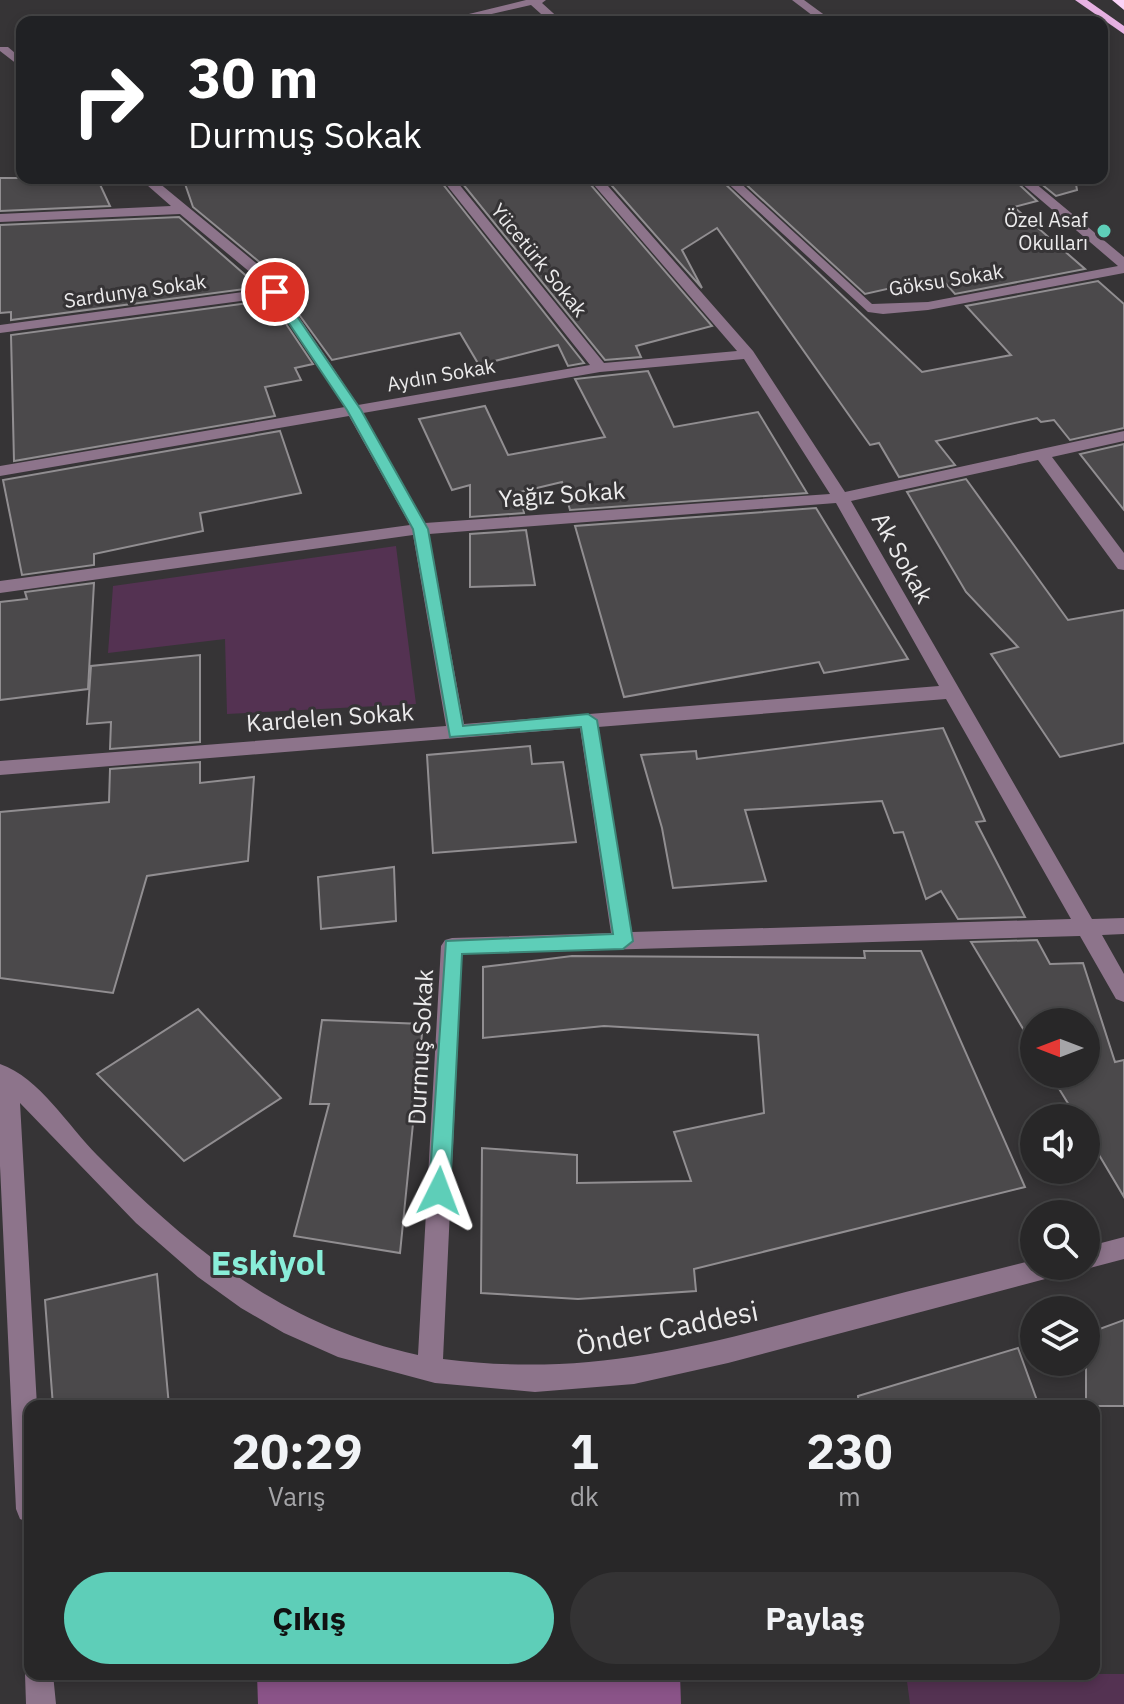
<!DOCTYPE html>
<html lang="tr">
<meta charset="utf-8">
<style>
:root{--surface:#282728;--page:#343334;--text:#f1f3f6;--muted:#a5a5a8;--line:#444445;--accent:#5eceb8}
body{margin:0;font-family:"IBM Plex Sans",sans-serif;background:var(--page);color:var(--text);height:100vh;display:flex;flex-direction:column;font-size:30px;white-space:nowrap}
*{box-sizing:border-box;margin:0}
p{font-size:26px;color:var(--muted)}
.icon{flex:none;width:44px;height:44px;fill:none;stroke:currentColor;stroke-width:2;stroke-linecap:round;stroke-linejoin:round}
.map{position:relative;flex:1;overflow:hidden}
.panel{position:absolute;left:24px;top:1400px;width:1076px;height:280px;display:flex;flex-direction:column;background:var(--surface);border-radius:16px;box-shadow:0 4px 12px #0003,0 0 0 2px var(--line)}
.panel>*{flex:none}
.guide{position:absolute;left:16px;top:16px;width:1092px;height:168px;border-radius:16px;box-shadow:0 4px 12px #0003,0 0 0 2px var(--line);background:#202124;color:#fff;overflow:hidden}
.needle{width:52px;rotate:270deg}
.controls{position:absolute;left:1020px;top:1008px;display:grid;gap:16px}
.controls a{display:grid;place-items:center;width:80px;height:80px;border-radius:50%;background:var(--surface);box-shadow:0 4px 12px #0003,0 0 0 2px var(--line);font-size:40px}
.pin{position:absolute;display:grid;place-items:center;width:68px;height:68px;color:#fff;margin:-34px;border:4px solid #fff;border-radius:50%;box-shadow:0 2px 8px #0007}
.me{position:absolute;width:88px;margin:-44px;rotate:3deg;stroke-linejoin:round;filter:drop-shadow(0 0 6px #0008)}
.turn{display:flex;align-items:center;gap:28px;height:168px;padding:0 40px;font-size:36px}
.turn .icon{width:104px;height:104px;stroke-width:2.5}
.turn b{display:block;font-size:56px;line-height:68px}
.eta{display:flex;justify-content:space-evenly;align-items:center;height:136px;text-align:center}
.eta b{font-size:48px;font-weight:700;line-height:56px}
.button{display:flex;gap:16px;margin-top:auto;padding:16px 40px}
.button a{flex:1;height:92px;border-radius:48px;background:var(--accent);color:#111;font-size:32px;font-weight:700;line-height:92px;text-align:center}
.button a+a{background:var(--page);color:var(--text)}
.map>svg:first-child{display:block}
.green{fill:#543252}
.forest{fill:#8a5388}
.building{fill:#4b494b;stroke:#918e91;stroke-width:2}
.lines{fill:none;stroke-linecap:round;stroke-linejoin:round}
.minor{fill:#8d748b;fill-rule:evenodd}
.major{fill:#e6b1e2;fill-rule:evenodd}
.highway{fill:#fad4f7;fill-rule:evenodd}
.route{fill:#5eceb8;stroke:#3d8678;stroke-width:2}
.poi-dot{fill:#5eceb8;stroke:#363436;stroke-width:3}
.labels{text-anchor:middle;stroke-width:6;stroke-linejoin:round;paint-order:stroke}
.far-poi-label{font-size:20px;fill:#ecebec;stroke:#363436;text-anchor:end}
.far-street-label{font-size:20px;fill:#ecebec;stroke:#363436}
.street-label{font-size:24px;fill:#ecebec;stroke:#363436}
.near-street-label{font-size:28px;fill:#ecebec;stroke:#363436}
.near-quarter-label{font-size:34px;font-weight:bold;fill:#89eed9;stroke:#363436}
</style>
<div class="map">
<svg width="1124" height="1704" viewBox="0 0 1124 1704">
<rect width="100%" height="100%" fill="#363436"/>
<g class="green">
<polygon points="396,546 416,704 227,714 225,639 108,653 113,586"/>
<polygon points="906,1674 1124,1674 1124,1704 910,1704"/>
</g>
<polygon class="forest" points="257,1674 680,1674 681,1704 258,1704"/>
<g class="building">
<polygon points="0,178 97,178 110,206 0,211"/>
<polygon points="183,178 438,178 584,363 568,366 558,345 479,365 460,333 332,360 263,265 193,207"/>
<polygon points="458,178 585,178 712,326 636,346 641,357 605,360"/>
<polygon points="605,178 719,178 922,372 1011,355 966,306 1098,281 1124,304 1124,428 1070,440 1054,420 1041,422 1037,418 936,441 955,465 899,477 879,443 870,445 717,228 682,250 702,288"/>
<polygon points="739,178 1012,178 1037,201 1014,207 1085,269 955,294 940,277 865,294"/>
<polygon points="1034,178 1075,178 1077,190 1056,196"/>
<polygon points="179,217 259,287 11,320 11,312 0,313 0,225"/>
<polygon points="270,300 313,364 295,368 301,380 265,387 275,416 14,461 11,335"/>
<polygon points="648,371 674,427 758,412 807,493 570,510 562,482 520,492 524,513 470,517 470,485 452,490 419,419 485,406 508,455 605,437 575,379"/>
<polygon points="280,431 301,493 200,513 203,531 94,554 94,565 22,575 3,480"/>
<polygon points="1124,444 1124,510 1080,454"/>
<polygon points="966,479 1068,620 1124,610 1124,743 1060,757 991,654 1018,647 966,592 907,492"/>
<polygon points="816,508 908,659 824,673 819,662 624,697 575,526"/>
<polygon points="526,530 535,585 470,587 470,534"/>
<polygon points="94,583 88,689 0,700 0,602 27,599 25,592"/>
<polygon points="200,655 200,742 110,749 111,722 87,724 91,666"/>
<polygon points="943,728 985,821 976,822 1025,917 958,919 941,891 926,899 903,832 894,833 882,801 745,810 766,881 673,888 662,828 641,755 696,751 697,759"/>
<polygon points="530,746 532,764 563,762 576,842 433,853 427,755"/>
<polygon points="200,762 200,783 254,777 248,861 147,876 113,993 0,978 0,812 109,802 110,769"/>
<polygon points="394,867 396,921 321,929 318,877"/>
<polygon points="1037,940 1050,964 1083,963 1115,1062 1124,1060 1124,1197 1086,1133 1086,1118 1077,1118 1050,1074 1086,1074 1086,1022 1034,1022 1034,1047 971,942"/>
<polygon points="864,951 921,951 1025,1187 694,1269 696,1291 578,1299 481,1293 482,1148 577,1155 577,1183 691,1181 674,1132 764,1113 758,1035 604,1026 483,1038 483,967 572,956 865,958"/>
<polygon points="198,1009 281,1098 184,1161 97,1074"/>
<polygon points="322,1020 423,1024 400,1253 294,1236 329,1104 310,1104"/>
<polygon points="157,1274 169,1406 53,1406 45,1300"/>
<polygon points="1124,1320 1124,1406 1086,1406 1086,1334"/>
<polygon points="1018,1348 1039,1406 859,1406 858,1396"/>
</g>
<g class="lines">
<g class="minor">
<polygon points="526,0 546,0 542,3 563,22 550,22 531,5 457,22 436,22"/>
<polygon points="792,0 804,0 834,22 821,22"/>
<polygon points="0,47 8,47 22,59 22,68 0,51"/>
<path d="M139 178H153L261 267 280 289 358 405 590 365 441 178H454L604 363 737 351 588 178H601L753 351 845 492 1124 431V441L1052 457 1124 553V570L1118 569 1038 460 851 501 1092 919 1124 918V934L1102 935 1124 974V1002L1116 999 1080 936 462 954 443 1359C582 1377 689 1349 821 1314 892 1295 963 1278 1034 1260V1266H1067L1064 1274 728 1363 634 1384 535 1392 435 1383 338 1357 284 1333 241 1308 198 1277 136 1223 20 1103 37 1406H30V1523L20 1519 16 1509 0 1166V1064C40 1078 68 1126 97 1155 193 1251 282 1325 418 1355L441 946 445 940 452 938 611 933 580 728 0 775V761L446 726 413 535 0 593V581L410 525 349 416 0 476V466L345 407 271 297 0 333V325L265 289 251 273 180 214 0 222V214L171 206ZM744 359 830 494 425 523 363 413 600 372ZM836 503 939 686 464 724 429 534ZM946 699 1071 919 632 932 598 727Z"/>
<polygon points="722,178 735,178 872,304 928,302 1118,266 1015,178 1029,178 1124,257 1124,273 928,310 883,314 868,312"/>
<polygon points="1124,1237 1124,1259 1086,1269 1077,1266 1086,1266 1086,1247"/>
<polygon points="30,1663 30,1674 53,1674 56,1704 26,1704 25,1674"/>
</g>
<polygon class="major" points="1075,0 1087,0 1124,26 1124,34"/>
<polygon class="highway" points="1112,0 1124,0 1124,10"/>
</g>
<polygon class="route" points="270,290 279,290 361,410 428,529 463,726 588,714 597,720 633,941 623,949 462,954 450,1191 447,1198 439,1201 432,1198 429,1191 446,941 613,934 581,727 450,737 413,529 347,410 268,292"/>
<circle class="poi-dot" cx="1104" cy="231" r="8"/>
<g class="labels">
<g class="far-poi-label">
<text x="1088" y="227">Özel Asaf<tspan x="1088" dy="23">Okulları</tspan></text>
</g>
<g class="far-street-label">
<text transform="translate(539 260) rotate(51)" y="7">Yücetürk Sokak</text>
<text transform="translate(946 280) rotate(-9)" y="7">Göksu Sokak</text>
<text transform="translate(135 291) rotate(-8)" y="7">Sardunya Sokak</text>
<text transform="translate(441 375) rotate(-10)" y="7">Aydın Sokak</text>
</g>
<g class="street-label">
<text transform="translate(562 495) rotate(-4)" y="8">Yağız Sokak</text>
<text transform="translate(902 558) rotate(61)" y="8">Ak Sokak</text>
<text transform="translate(330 718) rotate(-4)" y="8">Kardelen Sokak</text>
<text transform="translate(421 1047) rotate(-87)" y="8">Durmuş Sokak</text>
</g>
<g class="near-street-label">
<text transform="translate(667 1328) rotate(-11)" y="10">Önder Caddesi</text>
</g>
<g class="near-quarter-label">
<text x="268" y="1275">Eskiyol</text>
</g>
</g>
</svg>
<div class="controls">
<a><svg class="needle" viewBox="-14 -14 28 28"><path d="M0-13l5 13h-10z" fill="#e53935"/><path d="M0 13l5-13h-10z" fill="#a5a5a8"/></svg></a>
<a><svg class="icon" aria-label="sound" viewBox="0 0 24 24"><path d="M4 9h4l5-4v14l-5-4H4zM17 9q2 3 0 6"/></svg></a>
<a><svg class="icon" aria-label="search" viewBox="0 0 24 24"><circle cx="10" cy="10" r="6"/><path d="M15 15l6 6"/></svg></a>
<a><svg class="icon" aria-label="layers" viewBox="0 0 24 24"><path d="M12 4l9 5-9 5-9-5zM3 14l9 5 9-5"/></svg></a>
</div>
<div class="pin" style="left:275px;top:292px;background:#d93025"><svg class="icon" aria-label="arrive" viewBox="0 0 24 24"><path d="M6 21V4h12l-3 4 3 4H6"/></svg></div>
<svg class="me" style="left:439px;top:1191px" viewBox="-20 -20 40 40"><path d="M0-17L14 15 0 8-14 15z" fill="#5eceb8" stroke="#fff" stroke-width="4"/></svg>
<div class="guide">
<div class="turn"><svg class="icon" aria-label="right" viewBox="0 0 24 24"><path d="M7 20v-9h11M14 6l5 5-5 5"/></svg><div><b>30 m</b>Durmuş Sokak</div></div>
</div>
<section class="panel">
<div class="eta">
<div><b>20:29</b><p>Varış</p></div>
<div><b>1</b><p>dk</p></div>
<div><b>230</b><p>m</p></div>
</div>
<div class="button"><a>Çıkış</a><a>Paylaş</a></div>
</section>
</div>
